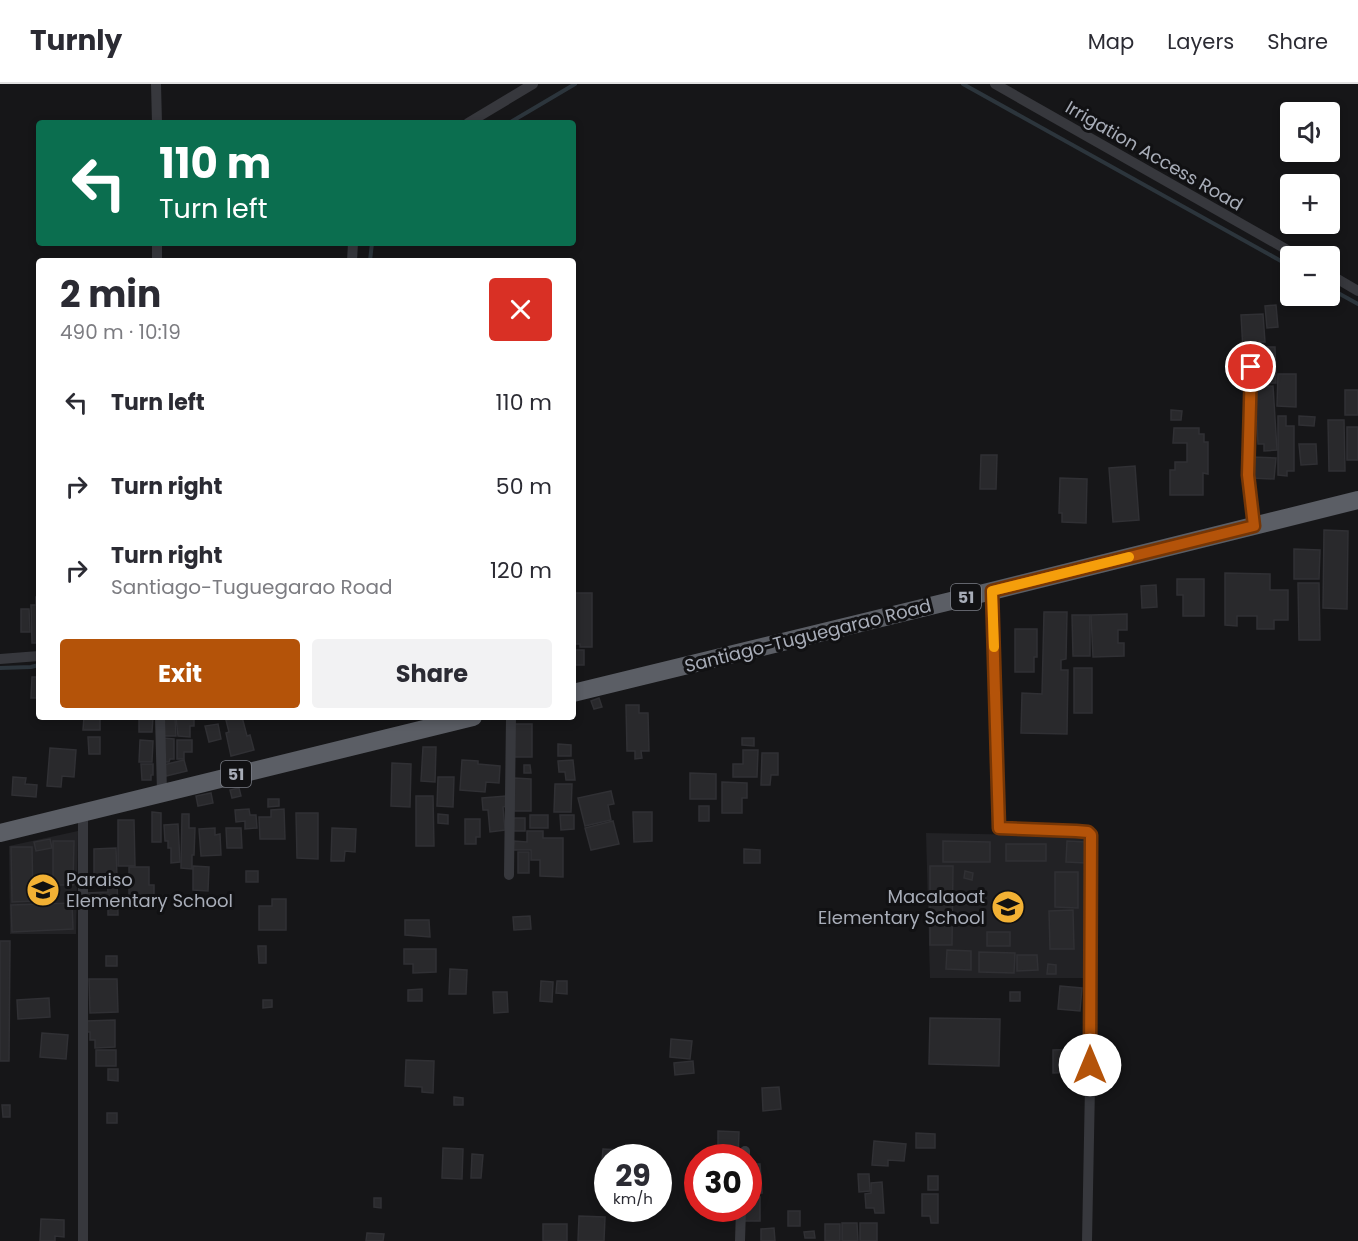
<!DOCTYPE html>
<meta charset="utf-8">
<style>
:root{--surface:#fff;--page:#f2f2f3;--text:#2b2b33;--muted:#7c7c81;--line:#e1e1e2;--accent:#b45309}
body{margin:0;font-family:Poppins,sans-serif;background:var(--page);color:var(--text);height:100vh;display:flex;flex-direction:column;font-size:22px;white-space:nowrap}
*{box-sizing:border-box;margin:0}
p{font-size:20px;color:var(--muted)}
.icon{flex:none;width:33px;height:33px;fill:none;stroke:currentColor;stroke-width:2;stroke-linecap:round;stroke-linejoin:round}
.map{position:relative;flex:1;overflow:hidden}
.panel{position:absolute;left:36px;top:174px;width:540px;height:462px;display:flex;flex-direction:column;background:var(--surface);border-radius:6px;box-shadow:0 3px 9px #0003}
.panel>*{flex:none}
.top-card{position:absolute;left:36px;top:36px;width:540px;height:126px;border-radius:6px;box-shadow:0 3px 9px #0003;background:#0b6e4f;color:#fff;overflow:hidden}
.controls{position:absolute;left:1280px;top:18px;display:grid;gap:12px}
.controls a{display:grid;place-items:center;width:60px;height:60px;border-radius:6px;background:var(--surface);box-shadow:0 3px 9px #0003;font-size:30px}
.speed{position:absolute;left:594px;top:1060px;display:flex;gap:12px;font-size:30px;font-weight:700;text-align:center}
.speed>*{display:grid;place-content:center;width:78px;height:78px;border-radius:50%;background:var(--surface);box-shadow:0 3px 9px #0003;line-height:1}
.speed small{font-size:15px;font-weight:400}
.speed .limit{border:9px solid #d22;background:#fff;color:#111}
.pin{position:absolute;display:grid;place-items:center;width:51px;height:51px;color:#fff;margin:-26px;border:3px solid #fff;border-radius:50%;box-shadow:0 2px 6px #0007}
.me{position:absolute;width:66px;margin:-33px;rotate:0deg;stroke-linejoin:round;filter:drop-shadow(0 0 4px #0008)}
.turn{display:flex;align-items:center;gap:21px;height:126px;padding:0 24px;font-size:27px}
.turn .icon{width:78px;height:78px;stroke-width:2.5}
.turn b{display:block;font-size:42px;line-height:51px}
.round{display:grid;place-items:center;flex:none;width:63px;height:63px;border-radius:6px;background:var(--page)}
.headline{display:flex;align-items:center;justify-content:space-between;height:102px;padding:0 24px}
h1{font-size:36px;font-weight:700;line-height:45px}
.cta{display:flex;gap:12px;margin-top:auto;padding:12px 24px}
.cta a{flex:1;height:69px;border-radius:6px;background:var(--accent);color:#fff;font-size:24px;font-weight:700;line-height:69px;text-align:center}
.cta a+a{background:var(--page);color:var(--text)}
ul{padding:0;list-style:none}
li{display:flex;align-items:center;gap:18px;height:84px;padding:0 24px}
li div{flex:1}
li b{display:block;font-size:22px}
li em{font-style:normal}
header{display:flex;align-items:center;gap:36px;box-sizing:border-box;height:84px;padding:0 30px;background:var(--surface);border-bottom:2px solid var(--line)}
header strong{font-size:28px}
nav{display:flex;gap:33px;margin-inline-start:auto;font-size:21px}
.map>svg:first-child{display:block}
.built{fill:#222225}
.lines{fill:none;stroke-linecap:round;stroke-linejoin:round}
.stream{stroke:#2c353c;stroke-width:4}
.building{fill:#29292c;stroke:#303034;stroke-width:1.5}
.minor{stroke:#37383d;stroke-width:10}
.trunk{stroke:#5b5e65;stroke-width:18}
.route-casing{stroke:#753606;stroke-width:15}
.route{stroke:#b45309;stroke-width:10}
.slow{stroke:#f59e0b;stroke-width:10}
.labels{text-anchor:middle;stroke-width:6;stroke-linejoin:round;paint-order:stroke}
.shield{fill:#111113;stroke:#7b7e86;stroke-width:1.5}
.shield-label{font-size:16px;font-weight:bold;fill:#a8adb8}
.street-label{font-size:18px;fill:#a8adb8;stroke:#111113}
.poi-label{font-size:18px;fill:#a8adb8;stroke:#111113;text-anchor:start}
</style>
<header>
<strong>Turnly</strong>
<nav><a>Map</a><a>Layers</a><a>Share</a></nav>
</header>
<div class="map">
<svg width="1358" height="1157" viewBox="0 0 1358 1157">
<rect width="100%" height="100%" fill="#161618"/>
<g class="built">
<polygon points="78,747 76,850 10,850 9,762"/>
<polygon points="926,749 1089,752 1088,894 930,894"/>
</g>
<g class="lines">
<g class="stream">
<polyline points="963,0 1290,182"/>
<polyline points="509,39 575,0"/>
<polyline points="370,177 372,159"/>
<polyline points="1329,204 1358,220"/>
<polyline points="0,584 31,583 39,581"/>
</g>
</g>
<g class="building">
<polygon points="1276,221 1278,243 1267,244 1265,222"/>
<polygon points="1263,230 1265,258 1260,258 1260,265 1243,266 1241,231"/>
<polygon points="1267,263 1275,263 1276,299 1262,299 1262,280 1268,280"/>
<polygon points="1278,290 1296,290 1296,323 1277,322"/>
<polygon points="1273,302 1277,366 1264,367 1264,360 1258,360 1255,303"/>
<rect x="1345" y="306" width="13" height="25"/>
<polygon points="1171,326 1182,327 1181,336 1171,336"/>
<polygon points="1278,332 1286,332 1286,342 1294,342 1294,387 1287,387 1287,392 1278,391"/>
<polygon points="1299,332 1315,333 1314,342 1299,341"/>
<polygon points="1328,336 1344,336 1345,387 1329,387"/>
<rect x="1347" y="343" width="11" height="33"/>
<polygon points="1174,344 1199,344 1199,350 1204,350 1204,358 1208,358 1208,390 1203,389 1203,411 1170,411 1170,386 1175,386 1175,378 1187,378 1187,359 1173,359"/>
<polygon points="1299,360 1316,360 1317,380 1301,381"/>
<polygon points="981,371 997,371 996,405 980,405"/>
<polygon points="1252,373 1276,374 1274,395 1251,394"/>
<polygon points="1135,382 1139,436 1113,438 1109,384"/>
<polygon points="1060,394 1087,395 1086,439 1062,438 1062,429 1059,429"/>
<polygon points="1324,446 1348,447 1347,525 1323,524"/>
<polygon points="1294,465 1320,466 1319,495 1294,495"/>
<polygon points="1225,489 1270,490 1270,506 1288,506 1288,536 1274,536 1274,545 1257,545 1257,532 1237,532 1237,542 1225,541"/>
<polygon points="1177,495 1204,495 1204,532 1183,532 1183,511 1177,511"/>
<polygon points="1298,499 1319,499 1320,556 1299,556"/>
<polygon points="1156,501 1157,523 1142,524 1141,502"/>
<polygon points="573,509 592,509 592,563 580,563 580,560 573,560"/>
<polygon points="36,513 39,513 39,559 32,559 31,521 36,521"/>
<polygon points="21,525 29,525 30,548 21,548"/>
<polygon points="1044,528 1067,528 1066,575 1061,576 1061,586 1068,586 1067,650 1021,649 1022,609 1042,610"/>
<polygon points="1127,530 1127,546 1118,546 1118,559 1124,559 1124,572 1093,573 1091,531"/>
<polygon points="1072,531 1090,531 1090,572 1073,572"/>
<polygon points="1015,545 1037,545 1037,573 1034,573 1034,588 1015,588"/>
<polygon points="574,566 584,566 584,581 573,581"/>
<rect x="1074" y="584" width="18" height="45"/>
<polygon points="32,593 39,593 39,614 31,614"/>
<polygon points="599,614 602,623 594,625 591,617"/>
<polygon points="626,621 639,621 639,629 648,629 649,667 641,667 642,674 635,675 635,667 627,667"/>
<polygon points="84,633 100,633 100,646 83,646"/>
<polygon points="139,633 153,633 152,648 139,648"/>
<polygon points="162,633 175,633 176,652 161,652"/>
<polygon points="176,633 194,633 194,642 190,642 190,653 178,652"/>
<polygon points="242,633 247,652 250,651 254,666 231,672 226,649 229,648 226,636"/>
<polygon points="218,640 221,655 209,658 205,642"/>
<rect x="514" y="640" width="18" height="33"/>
<polygon points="88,653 100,653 100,670 89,670"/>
<polygon points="163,654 174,655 174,675 170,675 169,678 163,678"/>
<polygon points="742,654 754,654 754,662 742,661"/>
<polygon points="140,656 153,657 152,678 139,678"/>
<polygon points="177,656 192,656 192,668 184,668 184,675 177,675"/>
<polygon points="558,660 571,661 571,672 558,672"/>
<polygon points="423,663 436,663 435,698 421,697"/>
<polygon points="50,664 76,666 74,693 62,692 61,703 47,702"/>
<polygon points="743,666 758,666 757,693 733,693 733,680 743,680"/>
<polygon points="762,669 778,669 778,691 771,691 770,701 761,701"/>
<polygon points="184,676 187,687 166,692 163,681"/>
<polygon points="462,676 478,677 478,680 500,682 499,699 486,698 485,708 460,706"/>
<polygon points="573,676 575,696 566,696 565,688 559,688 558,677"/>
<polygon points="392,679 411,680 410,723 391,722"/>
<polygon points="141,680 153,680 153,691 151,691 151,696 142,696"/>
<polygon points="524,681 530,681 531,689 524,689"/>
<polygon points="690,689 716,690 716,715 690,715"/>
<polygon points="13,693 26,694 25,700 37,701 36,713 12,711"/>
<polygon points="438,693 454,693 453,723 437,722"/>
<polygon points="514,694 531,695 531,727 514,727"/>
<polygon points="722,698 747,699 747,714 742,714 742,729 722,729"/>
<polygon points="555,700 572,700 571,728 554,728"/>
<polygon points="239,704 241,712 232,714 230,706"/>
<polygon points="611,707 614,720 608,721 611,736 585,742 578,714"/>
<polygon points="211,709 213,719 198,722 196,712"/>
<polygon points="416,712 433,712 434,762 416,762"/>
<polygon points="506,712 507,722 503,723 505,746 490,748 488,726 483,726 482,714"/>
<polygon points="268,715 279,715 279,722 268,723"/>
<rect x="699" y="722" width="10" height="15"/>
<polygon points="249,725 250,731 256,731 257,744 245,745 245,737 236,738 235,726"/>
<polygon points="284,725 285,755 260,755 259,733 271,733 271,726"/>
<polygon points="152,728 161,729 161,758 152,758"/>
<polygon points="633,728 652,728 652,757 634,758"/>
<polygon points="296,729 318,729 318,775 297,774"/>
<polygon points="182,730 189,730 189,744 195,744 194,771 192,771 192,785 181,784"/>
<polygon points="438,730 448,731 448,740 438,739"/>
<rect x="530" y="731" width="18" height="13"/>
<polygon points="560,731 574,731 574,745 561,746"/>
<polygon points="511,734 525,734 525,747 512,747"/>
<polygon points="465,735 480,735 480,753 476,753 476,760 465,760"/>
<polygon points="118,736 134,736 135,782 118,782"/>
<polygon points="613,737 619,760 591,766 585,744"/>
<polygon points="178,740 180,778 171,779 171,764 168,764 168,757 165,757 164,741"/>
<polygon points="215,744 215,751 220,750 221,771 201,772 199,745"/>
<polygon points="226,744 241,744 242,764 227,764"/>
<polygon points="332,744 356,745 355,768 345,767 344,777 331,777"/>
<polygon points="527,747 543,747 543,754 563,754 563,793 540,792 540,776 531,776 531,766 513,766 514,757 527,758"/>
<polygon points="50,755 52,764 36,767 34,758"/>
<polygon points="53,757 74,757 73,801 53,801"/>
<polygon points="943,757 990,758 990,778 943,778"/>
<polygon points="1067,757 1086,758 1086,779 1066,778"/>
<rect x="1006" y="760" width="40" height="17"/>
<polygon points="11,763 32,763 33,817 12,818"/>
<polygon points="116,764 117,793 94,793 94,765"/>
<polygon points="744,765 760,766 760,779 744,779"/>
<rect x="518" y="768" width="11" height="21"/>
<polygon points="193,782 209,783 208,807 193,806"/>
<polygon points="930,782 953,782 952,861 930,861"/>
<polygon points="129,783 149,783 149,801 154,801 154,814 143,814 143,817 129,817"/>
<rect x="246" y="787" width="12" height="11"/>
<polygon points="965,787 973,789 972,796 964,794"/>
<polygon points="1055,788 1078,788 1078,824 1055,823"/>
<polygon points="107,796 117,796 118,831 108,831 108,823 88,824 87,809 108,808"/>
<polygon points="272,815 286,815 286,846 259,846 259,822 272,822"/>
<polygon points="72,819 73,845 12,848 11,821"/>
<polygon points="1073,826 1074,865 1050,865 1049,827"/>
<polygon points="530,832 531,845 514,846 513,833"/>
<polygon points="405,836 429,836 430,853 405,851"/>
<rect x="987" y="848" width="23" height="14"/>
<polygon points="0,857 10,857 9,977 0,977"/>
<polygon points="258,862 266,862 266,879 259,879"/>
<polygon points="404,865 436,865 436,888 413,889 413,880 404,880"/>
<polygon points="947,866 971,867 971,886 946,885"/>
<polygon points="979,868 1015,869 1014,889 979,888"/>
<polygon points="1017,871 1037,871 1038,886 1017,887"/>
<rect x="106" y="872" width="11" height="10"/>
<polygon points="1048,880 1056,881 1056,890 1047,890"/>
<polygon points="450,885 467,886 466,910 449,910"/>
<polygon points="89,895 117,895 118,928 90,929"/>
<polygon points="541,897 553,898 552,918 540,917"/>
<polygon points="557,897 567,897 567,910 556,909"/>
<polygon points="1060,902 1082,904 1080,927 1058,925"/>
<polygon points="422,905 422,917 408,917 408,906"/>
<polygon points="493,908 507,908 508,928 494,929"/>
<rect x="1010" y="908" width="10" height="9"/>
<polygon points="49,914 50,933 18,935 17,916"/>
<polygon points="263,916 272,916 272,923 263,924"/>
<polygon points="930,934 1000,935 999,982 929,980"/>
<polygon points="115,936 115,963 95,964 95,956 90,956 90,948 87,948 86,937"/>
<polygon points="42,949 68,951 66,975 40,973"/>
<polygon points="671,955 692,957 690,975 670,973"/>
<polygon points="1079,965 1080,988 1053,989 1053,966"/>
<rect x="96" y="966" width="20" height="16"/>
<polygon points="406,976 434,977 433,1009 422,1008 422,1003 405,1002"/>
<polygon points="693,977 694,989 675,991 674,979"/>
<polygon points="108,985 118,985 118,997 108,996"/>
<polygon points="779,1003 781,1025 763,1027 762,1004"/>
<polygon points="454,1013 463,1014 463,1021 454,1021"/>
<polygon points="2,1021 10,1021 10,1033 3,1033"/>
<rect x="107" y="1029" width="10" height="10"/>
<polygon points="718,1047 739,1048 738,1074 718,1074"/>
<polygon points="916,1049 935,1050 935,1064 916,1064"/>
<polygon points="874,1057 906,1060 904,1077 888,1076 888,1082 872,1081"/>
<polygon points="443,1064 463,1065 462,1095 442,1094"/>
<polygon points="603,1065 621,1066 620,1074 608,1074 608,1077 602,1077"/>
<polygon points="472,1070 483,1071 481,1094 471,1094"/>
<polygon points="748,1080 760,1080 762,1109 758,1109 757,1102 749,1103"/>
<polygon points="858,1090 869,1090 870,1107 859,1108"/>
<rect x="928" y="1092" width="10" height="14"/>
<polygon points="882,1098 884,1129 875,1129 874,1124 866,1124 865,1110 871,1109 871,1099"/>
<polygon points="922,1110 938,1110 938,1139 931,1139 930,1132 922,1132"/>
<polygon points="748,1113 760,1113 760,1137 744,1137 744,1125 748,1125"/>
<polygon points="374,1114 381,1114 381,1124 374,1123"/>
<rect x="788" y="1127" width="12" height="15"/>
<polygon points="579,1132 605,1133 604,1157 578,1157"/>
<polygon points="41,1135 64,1136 64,1153 55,1152 55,1157 40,1157"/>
<polygon points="842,1139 857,1139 858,1157 842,1157"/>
<rect x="860" y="1139" width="17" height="18"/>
<rect x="543" y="1140" width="24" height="17"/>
<rect x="825" y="1140" width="15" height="17"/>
<polygon points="774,1144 775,1157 761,1157 761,1145"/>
<polygon points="814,1147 815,1154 805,1154 804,1148"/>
<polygon points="367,1149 384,1150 383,1157 366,1157"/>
</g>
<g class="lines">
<g class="minor">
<polyline points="156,0 157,39"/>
<polyline points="995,0 1298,172"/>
<polyline points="468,39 533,0"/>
<polyline points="157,159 157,177"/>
<polyline points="352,177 353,159"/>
<polyline points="1329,190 1358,207"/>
<polyline points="1251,283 1248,391 1254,442"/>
<polyline points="992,507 999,744 1076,747 1088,748 1091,751 1090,1002 1087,1157"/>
<polyline points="0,575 39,572"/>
<polyline points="160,633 162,708"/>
<polyline points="509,791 511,633"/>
<polyline points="745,1074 745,1067"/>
<polyline points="83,1157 83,729"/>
<polyline points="740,1157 741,1125"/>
</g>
<g class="trunk">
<polyline points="573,609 992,507 1358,416"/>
<polyline points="0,749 473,633"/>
</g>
</g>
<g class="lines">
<defs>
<polyline id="route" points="1090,981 1091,751 1088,748 1076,747 999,744 992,507 1254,442 1248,391 1251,283"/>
</defs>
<use href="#route" class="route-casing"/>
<use href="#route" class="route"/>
<polyline class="slow" points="994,563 992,507 1129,473"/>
</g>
<defs>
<symbol id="school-disc" viewBox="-11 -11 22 22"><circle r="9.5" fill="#f2b134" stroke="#111113"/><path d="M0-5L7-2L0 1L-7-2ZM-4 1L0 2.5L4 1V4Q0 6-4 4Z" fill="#111"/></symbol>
</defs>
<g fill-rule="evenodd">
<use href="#school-disc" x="24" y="787" width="38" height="38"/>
<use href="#school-disc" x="989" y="804" width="38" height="38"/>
</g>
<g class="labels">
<g class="shield">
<rect x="951" y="500" width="30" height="26" rx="4.5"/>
<rect x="221" y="677" width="30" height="26" rx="4.5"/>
</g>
<g class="shield-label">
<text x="966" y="519">51</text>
<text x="236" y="696">51</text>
</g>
<g class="street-label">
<text transform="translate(1154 72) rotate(30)" y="6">Irrigation Access Road</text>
<text transform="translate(808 552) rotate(-14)" y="6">Santiago-Tuguegarao Road</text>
</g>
<g class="poi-label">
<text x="66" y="802">Paraiso<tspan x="66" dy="21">Elementary School</tspan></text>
<text x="985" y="819" text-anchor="end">Macalaoat<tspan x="985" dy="21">Elementary School</tspan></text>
</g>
</g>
</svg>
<div class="controls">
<a><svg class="icon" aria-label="sound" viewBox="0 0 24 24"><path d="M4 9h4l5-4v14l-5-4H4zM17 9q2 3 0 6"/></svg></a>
<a>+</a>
<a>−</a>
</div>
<div class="speed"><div>29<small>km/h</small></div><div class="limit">30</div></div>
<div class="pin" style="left:1251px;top:283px;background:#d93025"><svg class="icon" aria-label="arrive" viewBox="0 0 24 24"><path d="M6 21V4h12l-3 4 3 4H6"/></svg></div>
<svg class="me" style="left:1090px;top:981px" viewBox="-20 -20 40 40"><circle r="19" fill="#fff"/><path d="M0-13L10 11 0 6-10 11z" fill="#b45309"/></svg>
<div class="top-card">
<div class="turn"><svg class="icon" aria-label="left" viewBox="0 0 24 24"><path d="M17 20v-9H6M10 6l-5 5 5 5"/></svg><div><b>110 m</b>Turn left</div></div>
</div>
<section class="panel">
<div class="headline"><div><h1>2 min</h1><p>490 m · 10:19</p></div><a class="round" style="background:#d93025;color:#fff"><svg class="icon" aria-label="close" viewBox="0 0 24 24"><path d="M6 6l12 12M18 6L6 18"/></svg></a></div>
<ul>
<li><svg class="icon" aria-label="left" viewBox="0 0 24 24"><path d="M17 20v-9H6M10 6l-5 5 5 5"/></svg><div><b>Turn left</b></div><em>110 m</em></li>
<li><svg class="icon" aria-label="right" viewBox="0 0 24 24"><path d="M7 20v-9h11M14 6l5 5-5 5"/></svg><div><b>Turn right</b></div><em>50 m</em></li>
<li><svg class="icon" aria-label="right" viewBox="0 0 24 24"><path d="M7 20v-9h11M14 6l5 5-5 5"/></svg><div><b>Turn right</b><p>Santiago-Tuguegarao Road</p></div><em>120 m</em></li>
</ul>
<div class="cta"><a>Exit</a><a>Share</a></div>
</section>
</div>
